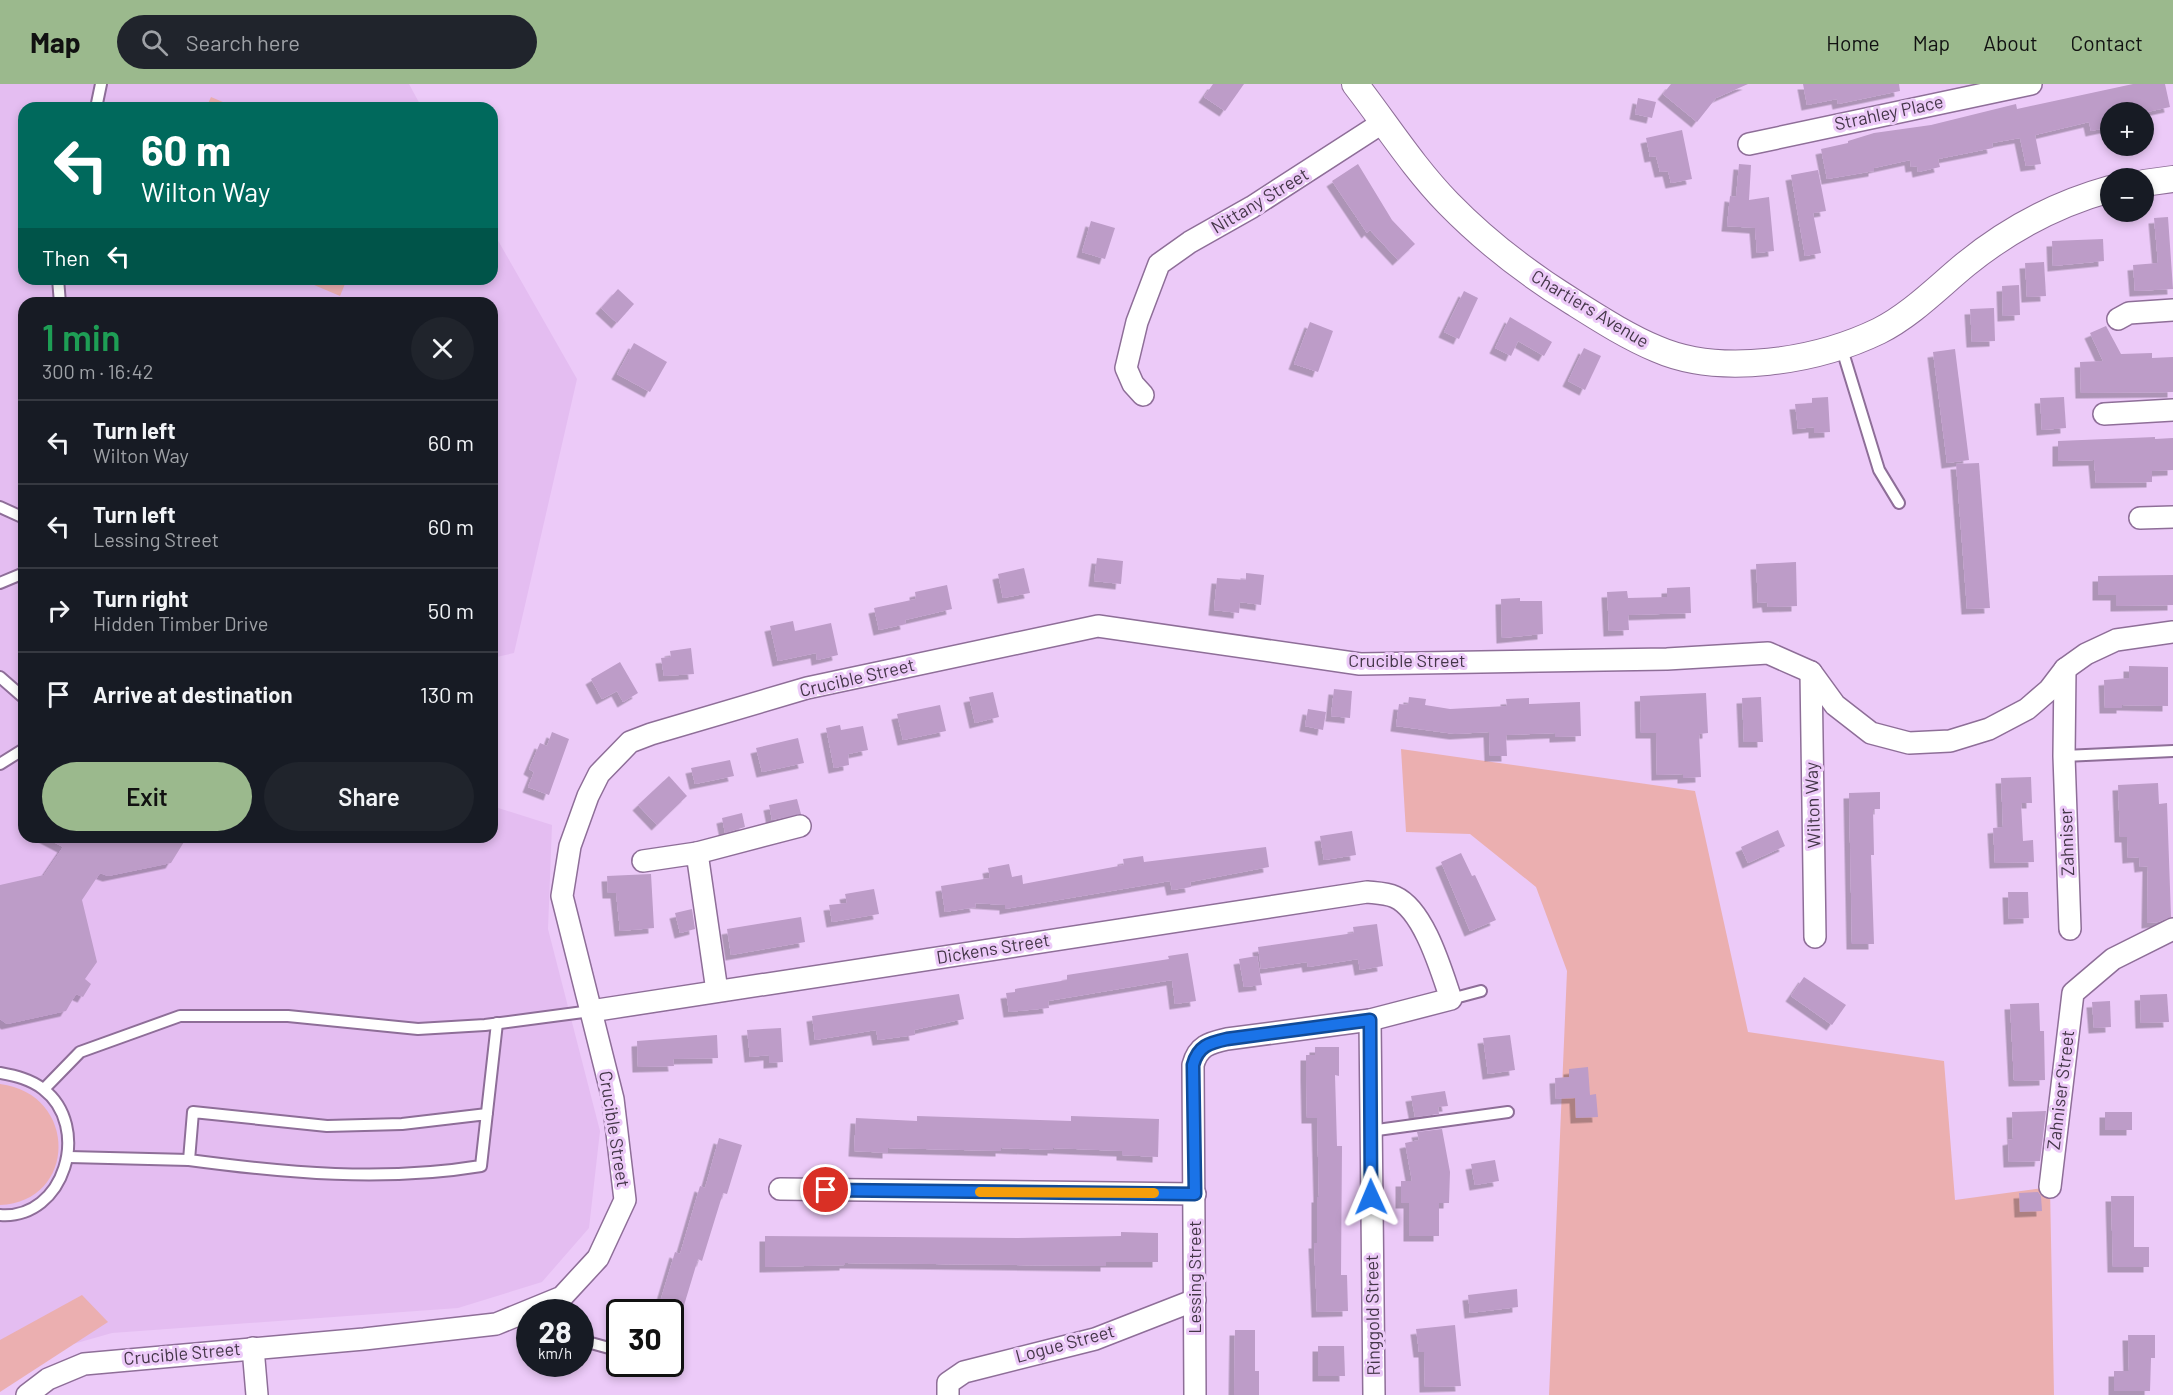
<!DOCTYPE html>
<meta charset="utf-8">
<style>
:root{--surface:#171b24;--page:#20242c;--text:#f1f3f6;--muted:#9ea1a6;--line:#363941;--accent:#9bb98d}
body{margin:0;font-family:Barlow,sans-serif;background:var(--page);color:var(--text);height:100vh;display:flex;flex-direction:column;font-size:22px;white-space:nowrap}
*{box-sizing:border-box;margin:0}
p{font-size:20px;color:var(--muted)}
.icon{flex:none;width:33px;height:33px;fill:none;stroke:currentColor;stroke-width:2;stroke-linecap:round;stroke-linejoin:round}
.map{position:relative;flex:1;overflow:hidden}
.sheet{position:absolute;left:18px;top:213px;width:480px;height:546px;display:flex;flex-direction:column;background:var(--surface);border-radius:18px;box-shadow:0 3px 9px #0003}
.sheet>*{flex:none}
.banner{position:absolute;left:18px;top:18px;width:480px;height:183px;border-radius:18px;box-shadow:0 3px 9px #0003;background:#00695c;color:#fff;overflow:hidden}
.fabs{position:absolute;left:2100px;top:18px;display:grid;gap:12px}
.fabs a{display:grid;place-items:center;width:54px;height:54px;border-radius:50%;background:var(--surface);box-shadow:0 3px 9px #0003;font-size:30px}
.speed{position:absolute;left:516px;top:1215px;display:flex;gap:12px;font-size:30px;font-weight:700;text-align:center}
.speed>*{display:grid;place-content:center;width:78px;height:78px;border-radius:50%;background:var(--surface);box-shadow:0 3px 9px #0003;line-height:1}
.speed small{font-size:15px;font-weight:400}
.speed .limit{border:3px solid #111;border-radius:9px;background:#fff;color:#111}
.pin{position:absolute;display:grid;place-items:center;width:51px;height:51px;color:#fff;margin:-26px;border:3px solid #fff;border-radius:50%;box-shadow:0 2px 6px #0007}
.me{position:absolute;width:66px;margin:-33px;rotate:359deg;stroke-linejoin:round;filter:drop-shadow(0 0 4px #0008)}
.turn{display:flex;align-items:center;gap:21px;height:126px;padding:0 24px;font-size:27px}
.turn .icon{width:78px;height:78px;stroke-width:2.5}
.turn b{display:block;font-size:42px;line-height:51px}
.then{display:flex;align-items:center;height:57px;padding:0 24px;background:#0003;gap:12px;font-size:22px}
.round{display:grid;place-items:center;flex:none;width:63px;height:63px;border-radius:32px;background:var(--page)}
.headline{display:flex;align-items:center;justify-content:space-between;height:102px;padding:0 24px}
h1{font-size:36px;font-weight:600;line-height:45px;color:#1e9e55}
.action{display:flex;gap:12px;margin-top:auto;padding:12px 24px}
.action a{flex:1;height:69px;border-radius:36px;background:var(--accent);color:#111;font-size:24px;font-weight:600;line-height:69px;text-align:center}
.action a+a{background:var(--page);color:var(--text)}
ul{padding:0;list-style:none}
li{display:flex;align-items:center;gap:18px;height:84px;padding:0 24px;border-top:2px solid var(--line)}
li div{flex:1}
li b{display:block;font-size:22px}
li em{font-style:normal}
header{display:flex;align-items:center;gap:36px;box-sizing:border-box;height:84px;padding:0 30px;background:var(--accent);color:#111}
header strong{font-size:28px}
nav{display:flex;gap:33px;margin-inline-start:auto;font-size:21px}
.search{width:420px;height:54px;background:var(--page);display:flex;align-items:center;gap:15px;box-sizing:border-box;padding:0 21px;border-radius:33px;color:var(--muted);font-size:22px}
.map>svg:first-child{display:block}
.built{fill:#e4bdf1}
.green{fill:#ebafb0}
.building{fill:#bd9cc8;filter:url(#shadow)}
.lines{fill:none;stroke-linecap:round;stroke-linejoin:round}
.service-casing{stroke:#8e6e98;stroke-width:14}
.minor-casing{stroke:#8e6e98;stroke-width:24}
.tertiary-casing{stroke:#8e6e98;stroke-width:28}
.service{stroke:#fff;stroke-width:10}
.minor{stroke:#fff;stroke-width:21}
.tertiary{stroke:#fff;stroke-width:26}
.route-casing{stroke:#114b97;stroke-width:15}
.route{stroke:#1a73e8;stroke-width:10}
.slow{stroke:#f59e0b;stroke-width:10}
.labels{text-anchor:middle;stroke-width:6;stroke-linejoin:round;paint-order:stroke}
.street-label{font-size:18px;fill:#443648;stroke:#eccaf8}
</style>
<header>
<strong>Map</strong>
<div class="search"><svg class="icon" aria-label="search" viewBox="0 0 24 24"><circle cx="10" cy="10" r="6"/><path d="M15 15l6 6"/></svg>Search here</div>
<nav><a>Home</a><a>Map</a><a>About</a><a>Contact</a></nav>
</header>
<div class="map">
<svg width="2173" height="1311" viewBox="0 0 2173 1311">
<defs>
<filter id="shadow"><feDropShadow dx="-5.5" dy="5.5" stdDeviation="0" flood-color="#0004"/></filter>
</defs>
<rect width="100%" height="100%" fill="#eccaf8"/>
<polygon class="built" points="0,0 409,0 422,24 24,24 24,195 492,195 492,146 577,295 514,569 492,574 492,219 24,219 24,753 492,753 492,722 552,741 548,845 600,1047 589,1144 542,1198 458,1224 112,1249 59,1264 0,1297"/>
<g class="green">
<polygon points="211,13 237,24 206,24"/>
<polygon points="300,195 347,195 340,212"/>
<polygon points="1401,665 1695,707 1748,948 1944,977 1955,1116 2050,1103 2054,1311 1549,1311 1567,887 1536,803 1470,750 1406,748"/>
<path d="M0 1000C79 1010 77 1118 0 1121Z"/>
<polygon points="82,1211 108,1238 0,1308 0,1256"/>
</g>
<g class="building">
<polygon points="1213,0 1244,0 1225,27 1204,13"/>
<polygon points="1671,0 1748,0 1716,14 1697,38 1663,10"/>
<polygon points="1803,0 1899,0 1900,7 1838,20 1837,15 1807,21"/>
<polygon points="2133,0 2165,0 2170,23 2147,28 2110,28 2110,43 2091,47 2089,38 2035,51 2041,80 2026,82 2020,54 1992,59 1993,64 1938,75 1940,83 1918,88 1917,82 1911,83 1910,76 1874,84 1874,87 1827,95 1821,65 1848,59 1848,57 1874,49 1931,41 2016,20 2017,25"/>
<polygon points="1638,14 1656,18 1652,34 1635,30"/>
<polygon points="1682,46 1692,95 1671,99 1668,87 1660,88 1656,72 1650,73 1646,54"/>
<polygon points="1358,80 1392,136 1415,160 1398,176 1370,146 1367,149 1332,97"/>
<polygon points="1739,80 1751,81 1749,116 1769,113 1774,167 1757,169 1755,144 1727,142 1730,112 1736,113"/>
<polygon points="1818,86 1826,127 1813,129 1821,169 1805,172 1791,91"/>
<polygon points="2168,133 2173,205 2135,207 2133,181 2158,179 2154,134"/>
<polygon points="1091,137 1115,144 1105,175 1082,168"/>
<polygon points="2103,155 2104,177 2053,182 2052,157"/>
<polygon points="2044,178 2046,212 2027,213 2025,179"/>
<polygon points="2019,201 2020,231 2003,232 2002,202"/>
<polygon points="618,205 634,220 617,239 601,224"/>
<polygon points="1464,207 1478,214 1459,255 1444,248"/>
<polygon points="1994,224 1995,257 1972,258 1970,225"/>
<polygon points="1510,233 1552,258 1544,272 1518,257 1511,272 1495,264"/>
<polygon points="1310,238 1333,247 1318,288 1294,280"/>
<polygon points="2106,242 2121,270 2152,269 2152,274 2173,273 2173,308 2081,309 2080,278 2103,277 2090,249"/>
<polygon points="634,259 667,278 650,308 617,290"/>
<polygon points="1584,264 1601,272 1585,306 1568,297"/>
<polygon points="1955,265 1969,376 1947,379 1933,268"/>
<polygon points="1828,313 1830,348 1814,349 1814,343 1798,345 1795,320 1812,319 1812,314"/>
<polygon points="2064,313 2066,344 2042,346 2040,314"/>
<polygon points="2155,353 2155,355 2173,354 2173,386 2152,387 2152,398 2096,399 2094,376 2058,377 2058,357"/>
<polygon points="1979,379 1990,524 1967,525 1956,380"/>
<polygon points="1097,474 1123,477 1121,500 1094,497"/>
<polygon points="1796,478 1797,522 1768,523 1767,518 1758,519 1756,480"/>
<polygon points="1024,484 1030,509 1003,514 998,490"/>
<polygon points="1246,489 1264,491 1261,521 1240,518 1239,529 1214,526 1217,494 1246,496"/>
<polygon points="2173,491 2173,521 2116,522 2116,511 2098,511 2098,492"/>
<polygon points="947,501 952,525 905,536 906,540 879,546 874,524 916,515 915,508"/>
<polygon points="1690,503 1691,529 1628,531 1629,546 1609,547 1607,508 1627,507 1628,514 1667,513 1667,504"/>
<polygon points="1520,514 1520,517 1542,517 1543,550 1502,554 1501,515"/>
<polygon points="793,537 795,547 831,539 838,571 817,576 816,569 778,577 770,542"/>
<polygon points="691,564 694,590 664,592 661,574 671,573 670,567"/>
<polygon points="620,578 638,609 623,618 617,607 602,615 591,595"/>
<polygon points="2129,582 2168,583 2168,622 2122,621 2122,624 2105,624 2104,596 2129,594"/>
<polygon points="1334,605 1352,607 1350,634 1331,632"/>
<polygon points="993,608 999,633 975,639 969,613"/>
<polygon points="1706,609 1708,649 1699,650 1701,693 1683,694 1683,690 1657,691 1656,649 1641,649 1640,612"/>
<polygon points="1409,613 1426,615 1425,621 1450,625 1507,622 1506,615 1529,614 1529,620 1580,618 1581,652 1555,653 1555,649 1506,651 1507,672 1490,672 1489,648 1455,650 1396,642 1399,620 1408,621"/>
<polygon points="1761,613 1763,658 1744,658 1742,614"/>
<polygon points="940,621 946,647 903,656 897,630"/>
<polygon points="1308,625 1326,628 1323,646 1305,642"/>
<polygon points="840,641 841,646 863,642 868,666 848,670 849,681 834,684 826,644"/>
<polygon points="552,648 569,655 549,711 528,703 534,688 529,685 540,659 547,662"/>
<polygon points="798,654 804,679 762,688 756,664"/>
<polygon points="730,676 734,692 695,700 691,684"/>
<polygon points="669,692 687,712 657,741 638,721"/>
<polygon points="2031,693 2032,719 2021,719 2023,757 2033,756 2034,778 1995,779 1993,744 2003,743 2001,694"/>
<polygon points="2158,699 2159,720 2167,719 2171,833 2158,838 2147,839 2148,782 2140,783 2139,773 2128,774 2127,753 2120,753 2118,701"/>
<polygon points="1880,708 1880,725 1873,725 1874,771 1871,771 1874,860 1852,860 1849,709"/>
<polygon points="797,715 801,730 772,736 769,721"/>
<polygon points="742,729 745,743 725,749 722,734"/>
<polygon points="1778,746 1785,762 1748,779 1741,763"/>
<polygon points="1352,747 1356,771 1324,776 1320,752"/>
<polygon points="44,753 187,753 171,779 108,792 100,789 82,816 97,878 85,895 91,900 83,913 76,910 66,927 7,940 0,935 0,801 44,791 63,763"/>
<polygon points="1266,763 1269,783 1190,798 1191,803 1172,806 1170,797 1005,825 1005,821 975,819 976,823 945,828 941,802 990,794 988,784 1009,780 1012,793 1022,791 1023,800 1124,781 1123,775 1143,772 1144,778"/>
<polygon points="1461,769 1472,792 1475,791 1496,836 1470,847 1441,778"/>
<polygon points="651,790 654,844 620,847 616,809 608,809 607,792"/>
<polygon points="874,805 879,830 832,838 829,821 847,819 845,810"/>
<polygon points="2008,808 2028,808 2029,834 2009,835"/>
<polygon points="692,825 695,845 680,849 675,829"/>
<polygon points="801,833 805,858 731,871 727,845"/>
<polygon points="1377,840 1383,882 1360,886 1358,875 1308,883 1307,878 1261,885 1258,863 1354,849 1353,843"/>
<polygon points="1188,869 1196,917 1175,920 1172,896 1048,917 1049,924 1009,928 1006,909 1015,908 1015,905 1067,896 1067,891 1169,875 1168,872"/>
<polygon points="1257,872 1262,901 1244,903 1239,875"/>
<polygon points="1804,893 1846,921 1832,941 1791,912"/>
<polygon points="959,910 964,935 914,946 915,951 878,956 876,946 815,956 812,932"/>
<polygon points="2167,910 2169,938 2141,939 2140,911"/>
<polygon points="2110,917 2111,943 2094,944 2092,918"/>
<polygon points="2039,919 2040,947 2044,947 2045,996 2014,997 2010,920"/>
<polygon points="781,944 783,978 769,979 769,971 750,973 747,946"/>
<polygon points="717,951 718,974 673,975 674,982 638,983 637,957"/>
<polygon points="1510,951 1515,986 1488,990 1483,954"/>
<polygon points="1315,963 1339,963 1339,992 1335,991 1337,1062 1342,1062 1341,1191 1347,1191 1348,1227 1317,1228 1314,1159 1317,1159 1317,1113 1319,1113 1317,1034 1307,1034 1306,991 1306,971 1315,971"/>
<polygon points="1588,983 1590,1011 1596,1010 1598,1033 1576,1034 1575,1014 1556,1015 1555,994 1569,993 1569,985"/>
<polygon points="1445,1007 1448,1022 1438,1023 1439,1030 1415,1033 1411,1012"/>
<polygon points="2046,1027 2040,1077 2009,1078 2008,1056 2013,1055 2012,1028"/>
<rect x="2105" y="1028" width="27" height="18"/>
<polygon points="917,1032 1071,1037 1071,1032 1159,1035 1158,1073 1122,1071 1122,1067 1053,1064 1053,1066 1001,1064 1001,1067 888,1064 888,1069 854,1067 856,1034 917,1037"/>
<polygon points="1442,1045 1450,1088 1449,1119 1439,1119 1439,1152 1409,1152 1409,1119 1401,1119 1401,1097 1412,1097 1405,1059 1419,1056 1417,1048"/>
<polygon points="719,1054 742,1061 727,1110 723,1109 702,1177 698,1175 682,1228 657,1228 675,1168 680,1170 700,1102 705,1104"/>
<polygon points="1495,1076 1499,1097 1475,1101 1471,1080"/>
<polygon points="2038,1108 2041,1112 2042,1127 2020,1128 2019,1109"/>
<polygon points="2111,1112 2134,1112 2134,1163 2149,1163 2149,1183 2113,1183"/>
<polygon points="1121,1148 1158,1149 1158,1178 1106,1178 1106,1182 845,1179 845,1181 765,1183 765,1152 1018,1154 1121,1152"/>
<polygon points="1517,1205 1518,1223 1470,1229 1468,1211"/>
<polygon points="1455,1241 1461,1302 1425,1303 1424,1268 1419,1268 1416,1245"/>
<polygon points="1235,1246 1255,1246 1255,1287 1259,1287 1259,1311 1234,1311"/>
<polygon points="2128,1251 2155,1251 2155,1274 2151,1274 2150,1307 2114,1307 2114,1287 2129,1287"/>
<polygon points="1318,1262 1344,1262 1345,1292 1318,1292"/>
</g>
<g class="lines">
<defs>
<g id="service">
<polyline points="96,24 101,0"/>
<polyline points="58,195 60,219"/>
<polyline points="1841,262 1879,386 1899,419"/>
<polyline points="0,423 24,434"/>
<polyline points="0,499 24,489"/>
<polyline points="0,593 24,614"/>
<polyline points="2064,672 2173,667"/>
<polyline points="0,680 24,665"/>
<polyline points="1451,915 1481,907"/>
<path d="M0 989C16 992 30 995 43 1005 92 1042 65 1136 0 1131"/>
<polyline points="44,1005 80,968 180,932 288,932 418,945 485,941 591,927"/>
<path d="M487 1030 402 1040 327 1042 193 1028 189 1076C286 1089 384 1098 481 1082L497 939"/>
<polyline points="1370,1047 1508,1028"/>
<polyline points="69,1073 189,1076"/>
<polyline points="580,1256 620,1267"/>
</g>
<g id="minor">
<polyline points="1749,60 2031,0"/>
<polyline points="2118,235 2129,229 2173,226"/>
<polyline points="1143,311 1133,300 1126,284 1137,238 1159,180 1190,158 1252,123 1382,39"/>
<polyline points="2104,330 2173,326"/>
<polyline points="2140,434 2173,433"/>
<polyline points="2065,585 2064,672 2070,845"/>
<polyline points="1811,588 1815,853"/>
<polyline points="697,769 800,742"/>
<polyline points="643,777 697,769 717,907"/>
<path d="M591 927 1367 808C1376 809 1386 809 1395 813 1424 826 1441 886 1451 915L1370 936 1227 955C1209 959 1198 962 1193 981L1195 1311"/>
<polyline points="1370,936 1374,1311"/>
<polyline points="2050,1103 2073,909 2113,875 2173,845"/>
<polyline points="780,1105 1195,1110"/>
<polyline points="253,1264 257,1311"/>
<polyline points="27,1311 48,1295 84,1280 364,1255 496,1240 562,1213 598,1174 625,1116 613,1015 562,812 570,762 588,712 599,690 630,658 651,650 807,604 1098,542 1360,580 1667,575 1768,569 1811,588 1835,621 1871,649 1909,659 1950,657 1989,645 2027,625 2049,606 2065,585 2086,570 2116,556 2173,548"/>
<polyline points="948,1311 948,1299 964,1288 1095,1255 1195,1216"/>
</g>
<g id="tertiary">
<path d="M1355 0C1386 40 1413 83 1448 119 1485 157 1528 190 1573 218 1600 235 1628 253 1657 265 1721 293 1817 277 1879 247 1911 231 1938 203 1966 180 2009 145 2056 120 2110 105"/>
<polyline points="2144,99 2173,95"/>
</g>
</defs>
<use href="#service" class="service-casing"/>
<use href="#minor" class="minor-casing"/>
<use href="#tertiary" class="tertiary-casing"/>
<use href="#service" class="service"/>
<use href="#minor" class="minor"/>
<use href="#tertiary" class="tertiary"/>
</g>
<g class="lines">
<defs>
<path id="route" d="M826 1106 1195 1110 1193 981C1198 962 1209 959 1227 955L1370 936 1371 1113"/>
</defs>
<use href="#route" class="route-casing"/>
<use href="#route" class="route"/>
<polyline class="slow" points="980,1108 1154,1109"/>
</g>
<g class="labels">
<g class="street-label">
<text transform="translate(1889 29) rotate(-12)" y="6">Strahley Place</text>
<text transform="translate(1260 117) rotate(-31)" y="6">Nittany Street</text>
<text transform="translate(1590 225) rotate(31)" y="6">Chartiers Avenue</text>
<text x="1407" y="583">Crucible Street</text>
<text transform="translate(857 594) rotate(-13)" y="6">Crucible Street</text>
<text transform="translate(1813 721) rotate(-92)" y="6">Wilton Way</text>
<text transform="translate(2067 758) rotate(-92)" y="6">Zahniser</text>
<text transform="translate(993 865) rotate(-9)" y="6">Dickens Street</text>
<text transform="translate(2061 1006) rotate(-83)" y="6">Zahniser Street</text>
<text transform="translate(614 1045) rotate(81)" y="6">Crucible Street</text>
<text transform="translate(1195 1193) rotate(-90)" y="6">Lessing Street</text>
<text transform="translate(1373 1231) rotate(-91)" y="6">Ringgold Street</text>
<text transform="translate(1065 1260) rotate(-15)" y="6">Logue Street</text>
<text transform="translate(182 1270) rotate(-5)" y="6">Crucible Street</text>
</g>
</g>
</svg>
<div class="fabs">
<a>+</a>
<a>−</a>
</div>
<div class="speed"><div>28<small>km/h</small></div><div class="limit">30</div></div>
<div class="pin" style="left:826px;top:1106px;background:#d93025"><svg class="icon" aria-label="arrive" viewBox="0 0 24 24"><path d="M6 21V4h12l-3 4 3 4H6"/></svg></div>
<svg class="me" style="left:1371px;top:1113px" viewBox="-20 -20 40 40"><path d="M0-17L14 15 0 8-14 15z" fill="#1a73e8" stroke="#fff" stroke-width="4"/></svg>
<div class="banner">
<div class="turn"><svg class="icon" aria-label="left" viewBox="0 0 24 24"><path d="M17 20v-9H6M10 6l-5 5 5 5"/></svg><div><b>60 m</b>Wilton Way</div></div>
<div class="then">Then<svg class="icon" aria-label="left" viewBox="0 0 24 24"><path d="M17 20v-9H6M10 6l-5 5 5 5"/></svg></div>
</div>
<section class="sheet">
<div class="headline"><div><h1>1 min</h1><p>300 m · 16:42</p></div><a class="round"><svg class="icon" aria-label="close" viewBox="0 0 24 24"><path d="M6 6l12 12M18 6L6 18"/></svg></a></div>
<ul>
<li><svg class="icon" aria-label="left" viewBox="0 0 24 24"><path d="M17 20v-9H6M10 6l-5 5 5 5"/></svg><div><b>Turn left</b><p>Wilton Way</p></div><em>60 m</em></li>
<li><svg class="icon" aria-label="left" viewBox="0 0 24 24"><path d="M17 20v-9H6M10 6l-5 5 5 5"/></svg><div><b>Turn left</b><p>Lessing Street</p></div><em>60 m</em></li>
<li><svg class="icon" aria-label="right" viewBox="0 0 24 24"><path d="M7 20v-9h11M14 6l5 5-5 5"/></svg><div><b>Turn right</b><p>Hidden Timber Drive</p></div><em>50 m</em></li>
<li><svg class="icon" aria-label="arrive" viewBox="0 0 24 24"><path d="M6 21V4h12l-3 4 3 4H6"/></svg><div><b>Arrive at destination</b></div><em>130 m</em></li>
</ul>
<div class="action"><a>Exit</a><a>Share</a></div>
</section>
</div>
